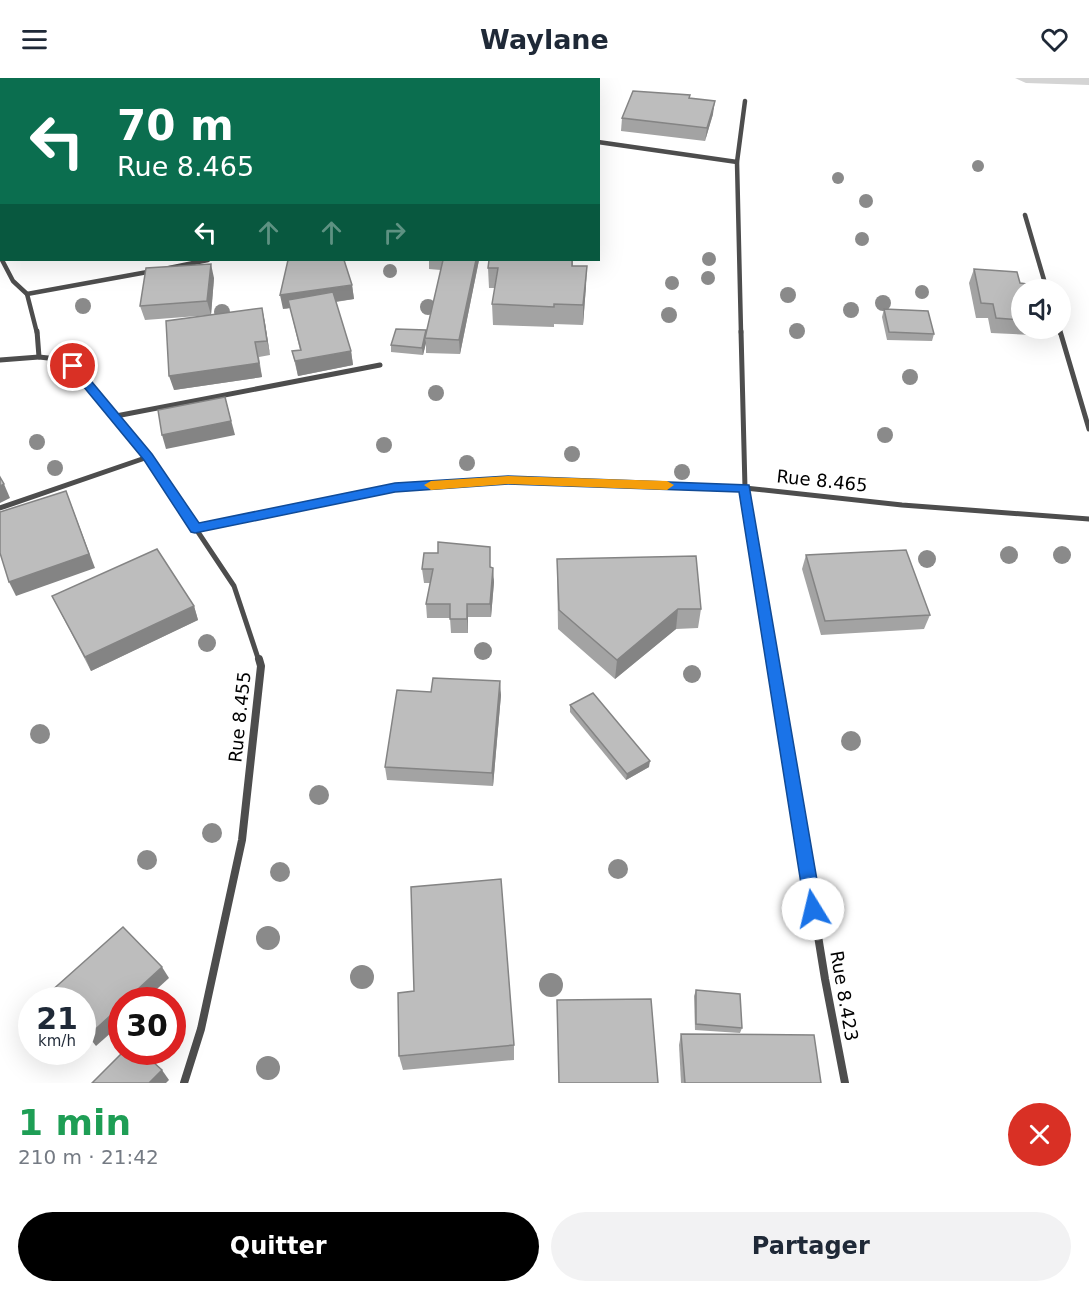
<!DOCTYPE html>
<html lang="fr">
<meta charset="utf-8">
<style>
:root{--surface:#fff;--page:#f2f2f3;--text:#1f2937;--muted:#747a83;--accent:#000}
body{margin:0;font-family:"DejaVu Sans",sans-serif;background:var(--page);color:var(--text);height:100vh;display:flex;flex-direction:column;font-size:22px;white-space:nowrap}
*{box-sizing:border-box;margin:0}
p{font-size:20px;color:var(--muted)}
.icon{flex:none;width:33px;height:33px;fill:none;stroke:currentColor;stroke-width:2;stroke-linecap:round;stroke-linejoin:round}
.map{position:relative;height:1005px;overflow:hidden}
.sheet{display:flex;flex-direction:column;background:var(--surface);flex:1}
.sheet>*{flex:none}
.hud{position:absolute;left:0px;top:0px;width:600px;height:183px;box-shadow:0 6px 24px #0002;background:#0b6e4f;color:#fff;overflow:hidden}
.controls{position:absolute;left:1011px;top:201px;display:grid;gap:12px}
.controls a{display:grid;place-items:center;width:60px;height:60px;border-radius:50%;background:var(--surface);box-shadow:0 6px 24px #0002;font-size:30px}
.speed{position:absolute;left:18px;top:909px;display:flex;gap:12px;font-size:30px;font-weight:700;text-align:center}
.speed>*{display:grid;place-content:center;width:78px;height:78px;border-radius:50%;background:var(--surface);box-shadow:0 6px 24px #0002;line-height:1}
.speed small{font-size:15px;font-weight:400}
.speed .limit{border:9px solid #d22;background:#fff;color:#111}
.pin{position:absolute;display:grid;place-items:center;width:51px;height:51px;color:#fff;margin:-26px;border:3px solid #fff;border-radius:50%;box-shadow:0 2px 6px #0007}
.me{position:absolute;width:66px;margin:-33px;rotate:351deg;stroke-linejoin:round;filter:drop-shadow(0 0 4px #0008)}
.turn{display:flex;align-items:center;gap:21px;height:126px;padding:0 18px;font-size:27px}
.turn .icon{width:78px;height:78px;stroke-width:2.5}
.turn b{display:block;font-size:42px;line-height:51px}
.lanes{display:flex;align-items:center;height:57px;padding:0 18px;background:#0003;justify-content:center;gap:30px;direction:ltr}
.lanes .off{opacity:.35}
.round{display:grid;place-items:center;flex:none;width:63px;height:63px;border-radius:32px;background:var(--page)}
.summary{display:flex;align-items:center;justify-content:space-between;height:102px;padding:0 18px}
h1{font-size:36px;font-weight:800;line-height:45px;color:#1e9e55}
.button{display:flex;gap:12px;margin-top:auto;padding:12px 18px}
.button a{flex:1;height:69px;border-radius:36px;background:var(--accent);color:#fff;font-size:24px;font-weight:800;line-height:69px;text-align:center}
.button a+a{background:var(--page);color:var(--text)}
header{display:flex;justify-content:space-between;align-items:center;height:78px;padding:0 18px;background:var(--surface);font-size:27px;font-weight:800}
.map>svg:first-child{display:block}
.green{fill:#d4d4d4}
.lines{fill:none;stroke-linecap:round;stroke-linejoin:round}
.street-far2{stroke:#4d4d4d;stroke-width:4.5}
.street-far1{stroke:#4d4d4d;stroke-width:5}
.street{stroke:#4d4d4d;stroke-width:8}
.tree{fill:#8a8a8a}
.wall{fill:#a3a3a3}
.shaded-wall{fill:#848484}
.building{fill:#bdbdbd;stroke:#848484;stroke-width:1.5}
.route{fill:#1a73e8;stroke:#114b97;stroke-width:1.5}
.slow{fill:#f59e0b}
.labels{text-anchor:middle;stroke-width:4.5;stroke-linejoin:round;paint-order:stroke}
.street-label{font-size:18px;fill:#000;stroke:#fff}
</style>
<header><svg class="icon" aria-label="menu" viewBox="0 0 24 24"><path d="M4 6h16M4 12h16M4 18h16"/></svg>Waylane<svg class="icon" aria-label="heart" viewBox="0 0 24 24"><path d="M12 20l-8-8c-3-5 5-10 8-4 3-6 11-1 8 4z"/></svg></header>
<div class="map">
<svg width="1089" height="1005" viewBox="0 0 1089 1005">
<rect width="100%" height="100%" fill="#fff"/>
<polygon class="green" points="1015,0 1089,0 1089,7 1026,5"/>
<g class="lines">
<g class="street-far2">
<polyline points="490,2 492,0"/>
<polyline points="0,10 2,16"/>
<polyline points="598,64 737,84"/>
<polyline points="1025,137 1047,212"/>
<polyline points="0,141 2,137"/>
<polyline points="2,182 13,203 27,216 37,255"/>
<polyline points="169,190 208,182"/>
<polyline points="27,216 153,193"/>
<polyline points="1059,250 1060,255"/>
<polyline points="741,255 737,84 745,23"/>
</g>
<g class="street-far1">
<polyline points="37,253 39,279 57,281 73,288 148,379 234,508 259,583"/>
<polyline points="741,253 745,410 773,583"/>
<polyline points="1060,253 1089,351"/>
<polyline points="0,282 39,279"/>
<polyline points="116,338 380,287"/>
<polyline points="0,430 148,379"/>
<polyline points="195,450 395,409 508,402 745,410 902,427 1089,441"/>
</g>
<g class="street">
<polyline points="773,581 825,901 845,1005"/>
<polyline points="184,1005 201,951 242,762 261,588 259,581"/>
</g>
</g>
<g class="tree">
<circle cx="978" cy="88" r="6"/>
<circle cx="838" cy="100" r="6"/>
<circle cx="866" cy="123" r="7"/>
<circle cx="862" cy="161" r="7"/>
<circle cx="709" cy="181" r="7"/>
<circle cx="390" cy="193" r="7"/>
<circle cx="708" cy="200" r="7"/>
<circle cx="672" cy="205" r="7"/>
<circle cx="922" cy="214" r="7"/>
<circle cx="788" cy="217" r="8"/>
<circle cx="883" cy="225" r="8"/>
<circle cx="83" cy="228" r="8"/>
<circle cx="428" cy="229" r="8"/>
<circle cx="851" cy="232" r="8"/>
<circle cx="222" cy="234" r="8"/>
<circle cx="669" cy="237" r="8"/>
<circle cx="797" cy="253" r="8"/>
<circle cx="910" cy="299" r="8"/>
<circle cx="436" cy="315" r="8"/>
<circle cx="885" cy="357" r="8"/>
<circle cx="37" cy="364" r="8"/>
<circle cx="384" cy="367" r="8"/>
<circle cx="572" cy="376" r="8"/>
<circle cx="467" cy="385" r="8"/>
<circle cx="55" cy="390" r="8"/>
<circle cx="682" cy="394" r="8"/>
<circle cx="1009" cy="477" r="9"/>
<circle cx="1062" cy="477" r="9"/>
<circle cx="927" cy="481" r="9"/>
<circle cx="207" cy="565" r="9"/>
<circle cx="483" cy="573" r="9"/>
<circle cx="692" cy="596" r="9"/>
<circle cx="40" cy="656" r="10"/>
<circle cx="851" cy="663" r="10"/>
<circle cx="319" cy="717" r="10"/>
<circle cx="212" cy="755" r="10"/>
<circle cx="147" cy="782" r="10"/>
<circle cx="618" cy="791" r="10"/>
<circle cx="280" cy="794" r="10"/>
<circle cx="268" cy="860" r="12"/>
<circle cx="362" cy="899" r="12"/>
<circle cx="551" cy="907" r="12"/>
<circle cx="268" cy="990" r="12"/>
</g>
<g class="wall">
<polygon points="690,20 713,36 705,63 621,53 622,40"/>
<polygon points="429,182 479,182 460,276 426,275 426,265 423,277 391,274 391,267 427,254 441,192 429,191"/>
<polygon points="489,182 573,182 573,188 586,208 583,247 554,246 554,249 493,247 492,226 495,210 489,210 488,190"/>
<polygon points="974,191 1020,205 1022,212 1022,250 1035,250 1032,257 991,255 988,240 976,240 969,205"/>
<polygon points="214,200 211,237 145,242 140,228"/>
<polygon points="352,207 354,221 336,224 351,273 353,287 298,298 292,273 300,272 290,230 283,231"/>
<polygon points="262,230 265,245 270,277 259,279 262,299 174,312"/>
<polygon points="884,231 934,256 932,263 887,262 882,239"/>
<polygon points="806,477 930,537 924,551 821,557 802,491"/>
<polygon points="557,481 701,531 698,550 676,551 615,601 558,551"/>
<polygon points="491,489 494,504 491,539 468,539 468,555 451,555 450,540 427,540 426,526 430,505 424,505 422,491"/>
<polygon points="52,518 194,528 198,542 91,593"/>
<polygon points="501,617 493,708 387,702 385,689"/>
<polygon points="570,627 649,689 626,702 570,634"/>
<polygon points="696,912 742,950 740,955 695,952 694,918"/>
<polygon points="557,922 658,1005 559,1005"/>
<polygon points="681,956 821,1005 681,1005 679,967"/>
<polygon points="514,967 514,982 403,992 399,978"/>
</g>
<g class="shaded-wall">
<polygon points="715,23 713,36 705,63 707,50"/>
<polygon points="476,182 479,182 460,276 459,262"/>
<polygon points="211,186 214,200 211,237 207,223"/>
<polygon points="587,188 586,208 583,247 583,227"/>
<polygon points="352,207 354,221 290,230 288,222 290,230 283,231 280,217"/>
<polygon points="262,230 265,245 270,277 267,263"/>
<polygon points="426,252 425,260 426,265 423,277 422,270"/>
<polygon points="255,264 262,299 174,312 169,298"/>
<polygon points="351,273 353,287 298,298 295,283"/>
<polygon points="225,319 235,357 166,371 162,357"/>
<polygon points="4,406 10,420 0,425 0,408"/>
<polygon points="66,413 95,490 16,518 9,504"/>
<polygon points="493,490 494,504 491,539 490,526"/>
<polygon points="467,526 468,539 468,555 467,541"/>
<polygon points="194,528 198,542 91,593 85,579"/>
<polygon points="678,531 676,551 615,601 617,582"/>
<polygon points="500,603 501,617 493,708 492,695"/>
<polygon points="650,683 649,689 626,702 627,696"/>
<polygon points="162,889 169,900 145,922 126,922"/>
<polygon points="122,927 122,945 96,968 88,958"/>
<polygon points="162,992 169,1002 166,1005 149,1005"/>
</g>
<g class="building">
<polygon points="633,13 690,17 689,20 715,23 707,50 622,40"/>
<polygon points="288,182 344,182 352,207 280,217"/>
<polygon points="443,182 476,182 459,262 425,260"/>
<polygon points="489,182 572,182 572,188 587,188 583,227 554,226 554,229 492,226 498,190 488,190"/>
<polygon points="211,186 207,223 140,228 146,190"/>
<polygon points="974,191 1017,194 1020,205 1027,206 1029,212 1022,212 1022,242 996,240 993,226 981,225"/>
<polygon points="333,214 351,273 295,283 292,273 301,272 288,222"/>
<polygon points="262,230 267,263 255,264 259,285 169,298 166,243"/>
<polygon points="884,231 928,233 934,256 889,254"/>
<polygon points="396,251 426,252 422,270 391,267"/>
<polygon points="225,319 231,343 162,357 158,332"/>
<polygon points="0,399 4,406 0,408"/>
<polygon points="66,413 89,476 9,504 0,475 0,434"/>
<polygon points="438,464 490,469 490,489 493,490 490,526 467,526 467,541 450,541 450,526 426,526 433,491 422,491 424,475 438,475"/>
<polygon points="157,471 194,528 85,579 52,518"/>
<polygon points="906,472 930,537 825,543 806,477"/>
<polygon points="696,478 701,531 678,531 617,582 559,532 557,481"/>
<polygon points="433,600 500,603 492,695 385,689 397,612 431,614"/>
<polygon points="593,615 650,683 627,696 570,627"/>
<polygon points="501,801 514,967 399,978 398,915 414,913 411,809"/>
<polygon points="123,849 162,889 126,922 122,922 122,927 88,958 82,951 82,922 56,922 49,915"/>
<polygon points="696,912 740,916 742,950 696,946"/>
<polygon points="651,921 658,1005 559,1005 557,922"/>
<polygon points="681,956 814,957 821,1005 685,1005"/>
<polygon points="123,974 142,974 162,992 149,1005 92,1005"/>
</g>
<polygon class="route" points="73,285 77,286 152,376 199,445 395,405 508,398 749,407 822,831 819,836 813,838 807,836 805,831 739,414 508,406 395,414 195,455 191,454 144,382 69,291 67,288"/>
<polygon class="slow" points="508,398 667,403 674,407 667,412 508,406 431,412 424,407 431,403"/>
<g class="labels">
<g class="street-label">
<text transform="translate(822 403) rotate(6)" y="6">Rue 8.465</text>
<text transform="translate(240 639) rotate(-84)" y="6">Rue 8.455</text>
<text transform="translate(844 918) rotate(80)" y="6">Rue 8.423</text>
</g>
</g>
</svg>
<div class="controls">
<a><svg class="icon" aria-label="sound" viewBox="0 0 24 24"><path d="M4 9h4l5-4v14l-5-4H4zM17 9q2 3 0 6"/></svg></a>
</div>
<div class="speed"><div>21<small>km/h</small></div><div class="limit">30</div></div>
<div class="pin" style="left:73px;top:288px;background:#d93025"><svg class="icon" aria-label="arrive" viewBox="0 0 24 24"><path d="M6 21V4h12l-3 4 3 4H6"/></svg></div>
<svg class="me" style="left:813px;top:831px" viewBox="-20 -20 40 40"><circle r="19" fill="#fff"/><path d="M0-13L10 11 0 6-10 11z" fill="#1a73e8"/></svg>
<div class="hud">
<div class="turn"><svg class="icon" aria-label="left" viewBox="0 0 24 24"><path d="M17 20v-9H6M10 6l-5 5 5 5"/></svg><div><b>70 m</b>Rue 8.465</div></div>
<div class="lanes"><svg class="icon" aria-label="left" viewBox="0 0 24 24"><path d="M17 20v-9H6M10 6l-5 5 5 5"/></svg><svg class="icon off" aria-label="ahead" viewBox="0 0 24 24"><path d="M12 20V5M6 11l6-6 6 6"/></svg><svg class="icon off" aria-label="ahead" viewBox="0 0 24 24"><path d="M12 20V5M6 11l6-6 6 6"/></svg><svg class="icon off" aria-label="right" viewBox="0 0 24 24"><path d="M7 20v-9h11M14 6l5 5-5 5"/></svg></div>
</div>
</div>
<section class="sheet">
<div class="summary"><div><h1>1 min</h1><p>210 m · 21:42</p></div><a class="round" style="background:#d93025;color:#fff"><svg class="icon" aria-label="close" viewBox="0 0 24 24"><path d="M6 6l12 12M18 6L6 18"/></svg></a></div>
<div class="button"><a>Quitter</a><a>Partager</a></div>
</section>
